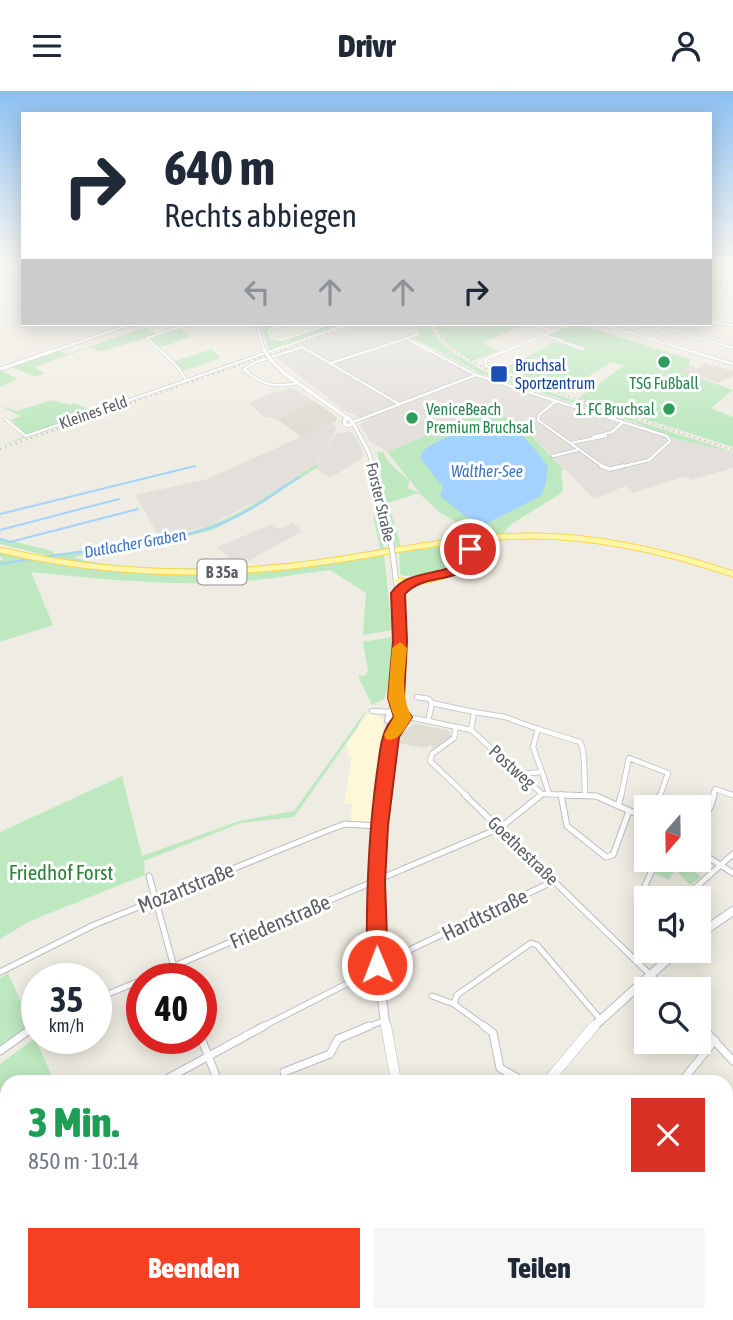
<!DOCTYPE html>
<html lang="de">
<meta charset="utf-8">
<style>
:root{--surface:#fff;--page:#f6f6f7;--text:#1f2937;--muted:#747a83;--accent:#f54023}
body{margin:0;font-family:"Asap Condensed",sans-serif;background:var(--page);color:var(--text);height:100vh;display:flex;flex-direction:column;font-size:26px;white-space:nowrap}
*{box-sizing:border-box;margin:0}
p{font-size:23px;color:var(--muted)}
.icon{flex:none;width:38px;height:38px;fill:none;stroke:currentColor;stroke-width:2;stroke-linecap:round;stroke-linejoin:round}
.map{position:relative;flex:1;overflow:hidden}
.sheet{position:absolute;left:0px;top:984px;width:733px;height:247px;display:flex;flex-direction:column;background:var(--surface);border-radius:21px 21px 0 0;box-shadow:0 4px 18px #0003}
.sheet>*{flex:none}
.guide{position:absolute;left:21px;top:21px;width:691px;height:214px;border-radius:0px;box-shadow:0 4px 18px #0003;background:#fff;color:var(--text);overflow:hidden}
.needle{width:46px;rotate:200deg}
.buttons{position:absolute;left:634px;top:704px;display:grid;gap:14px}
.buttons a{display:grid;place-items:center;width:77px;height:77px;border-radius:0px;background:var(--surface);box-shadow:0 4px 18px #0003;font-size:35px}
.speed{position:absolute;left:21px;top:872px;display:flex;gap:14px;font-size:35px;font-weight:700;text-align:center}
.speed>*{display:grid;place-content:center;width:91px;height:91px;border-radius:50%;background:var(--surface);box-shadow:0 4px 18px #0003;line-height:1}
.speed small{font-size:18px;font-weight:400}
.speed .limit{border:10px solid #d22;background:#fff;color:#111}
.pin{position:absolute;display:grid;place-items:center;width:60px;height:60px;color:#fff;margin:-30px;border:4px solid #fff;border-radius:50%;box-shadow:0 2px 7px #0007}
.me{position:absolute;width:77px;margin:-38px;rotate:359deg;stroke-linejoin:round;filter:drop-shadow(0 0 5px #0008)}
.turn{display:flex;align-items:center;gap:24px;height:147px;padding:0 28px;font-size:32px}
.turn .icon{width:91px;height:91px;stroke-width:2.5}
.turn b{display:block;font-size:49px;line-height:60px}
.lanes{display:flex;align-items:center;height:66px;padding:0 28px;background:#0003;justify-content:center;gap:35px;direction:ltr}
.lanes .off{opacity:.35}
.round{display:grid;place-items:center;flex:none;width:74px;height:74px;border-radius:0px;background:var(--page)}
.headline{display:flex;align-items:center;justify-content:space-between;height:119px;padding:0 28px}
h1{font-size:42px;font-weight:800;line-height:52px;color:#1e9e55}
.button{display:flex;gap:14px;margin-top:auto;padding:14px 28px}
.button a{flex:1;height:80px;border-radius:0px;background:var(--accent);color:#fff;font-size:28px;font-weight:800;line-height:80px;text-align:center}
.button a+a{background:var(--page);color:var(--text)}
header{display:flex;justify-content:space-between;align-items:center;height:91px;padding:0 28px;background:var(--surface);font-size:32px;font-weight:800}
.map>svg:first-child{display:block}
.commercial{fill:#fff8d8}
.industrial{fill:#e3e0db}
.education{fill:#dfdcd2}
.green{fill:#bee8c0;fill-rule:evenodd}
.water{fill:#a3d2ff}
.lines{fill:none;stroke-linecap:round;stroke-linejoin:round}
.stream{stroke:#a3d2ff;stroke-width:2}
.canal{stroke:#a3d2ff;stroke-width:2}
.street-far5-casing{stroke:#bbbdc3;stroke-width:2.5}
.street-far4-casing{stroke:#bbbdc3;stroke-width:3.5}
.street-far3-casing{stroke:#bbbdc3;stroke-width:5}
.street-far2-casing{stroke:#bbbdc3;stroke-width:6}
.street-far1-casing{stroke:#bbbdc3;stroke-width:7}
.street-casing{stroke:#bbbdc3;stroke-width:9}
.secondary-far5-casing{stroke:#b9bcc2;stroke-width:3.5}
.secondary-far4-casing{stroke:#b9bcc2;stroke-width:4.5}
.secondary-far3-casing{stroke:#b9bcc2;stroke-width:6}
.secondary-far2-casing{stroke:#b9bcc2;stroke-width:8}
.secondary-far1-casing{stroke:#b9bcc2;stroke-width:10}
.secondary-casing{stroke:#b9bcc2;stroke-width:11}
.primary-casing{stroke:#fbd550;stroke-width:7}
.street-far5{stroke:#fff;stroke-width:2}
.street-far4{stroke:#fff;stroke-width:2.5}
.street-far3{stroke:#fff;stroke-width:3.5}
.street-far2{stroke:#fff;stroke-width:4.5}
.street-far1{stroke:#fff;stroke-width:5}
.street{stroke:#fff;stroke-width:7}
.secondary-far5{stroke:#fff;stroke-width:2.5}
.secondary-far4{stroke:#fff;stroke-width:3.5}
.secondary-far3{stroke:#fff;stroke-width:4.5}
.secondary-far2{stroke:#fff;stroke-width:6}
.secondary-far1{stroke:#fff;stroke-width:8}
.secondary{stroke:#fff;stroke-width:10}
.primary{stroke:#fff6a8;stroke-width:5}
.rail{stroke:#b5b6b6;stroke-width:2;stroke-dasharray:1 4.5;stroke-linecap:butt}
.secondary-bridge-far2-casing{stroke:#b9bcc2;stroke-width:3.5;stroke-linecap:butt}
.secondary-bridge-far1-casing{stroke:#b9bcc2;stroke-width:4.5;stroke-linecap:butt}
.secondary-bridge-casing{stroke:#b9bcc2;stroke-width:6;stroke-linecap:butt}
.secondary-bridge-far2{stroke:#fff;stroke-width:2.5}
.secondary-bridge-far1{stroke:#fff;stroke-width:3.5}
.secondary-bridge{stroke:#fff;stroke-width:4.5}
.route{fill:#f54023;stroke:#9f2a17;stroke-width:2}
.slow{fill:#f59e0b}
.leisure-dot{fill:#2e9e5b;stroke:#fff;stroke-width:2.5}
.transit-dot{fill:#1a4fb4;stroke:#fff;stroke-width:2.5}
.labels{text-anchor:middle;stroke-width:6;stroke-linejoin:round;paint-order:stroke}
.far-transit-label{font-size:16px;fill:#164399;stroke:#fff;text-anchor:start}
.far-leisure-label{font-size:16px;fill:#27864d;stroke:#fff}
.far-street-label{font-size:16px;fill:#5b5f65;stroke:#fff}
.far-water-label{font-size:16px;font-style:italic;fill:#3b75c2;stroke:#fff}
.shield{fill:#fff;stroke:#8c8f93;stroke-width:2}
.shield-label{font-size:16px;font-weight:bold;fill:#5b5f65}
.street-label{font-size:18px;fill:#5b5f65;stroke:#fff}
.near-park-label{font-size:21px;fill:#2e8237;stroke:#fff}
.near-street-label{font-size:21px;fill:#5b5f65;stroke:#fff}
</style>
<header><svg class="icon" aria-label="menu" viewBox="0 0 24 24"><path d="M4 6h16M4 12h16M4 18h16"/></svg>Drivr<svg class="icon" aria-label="person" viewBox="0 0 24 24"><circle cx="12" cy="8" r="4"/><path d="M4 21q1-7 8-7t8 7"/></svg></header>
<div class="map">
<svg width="733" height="1229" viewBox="0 0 733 1229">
<rect width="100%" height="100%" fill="#efede3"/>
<polygon class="commercial" points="368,621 383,628 385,662 375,733 351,730 352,713 344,712 352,665 348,665 347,652"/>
<g class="industrial">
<polygon points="359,233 417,233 418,244 408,250 471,282 616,326 672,347 733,361 733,377 692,389 686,385 633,402 625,395 594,408 528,341 493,317 387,361 370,350 360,333 367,329 345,320 272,263"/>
<polygon points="293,297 314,310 277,328 264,326 249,312 272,302"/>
<polygon points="332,332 336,337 326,361 336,342 352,341 360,354 363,367 330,387 315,377 322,366 316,373 267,405 208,435 160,447 135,404 207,388"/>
<polygon points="293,431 302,440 238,476 217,456 273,433 279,438"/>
</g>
<g class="education">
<polygon points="704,272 733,280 733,285 719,292 679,280 689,274 698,277"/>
<polygon points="314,310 337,326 336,330 301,346 277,328"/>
<polygon points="415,633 448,639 452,646 434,658 430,654 425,657 398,652 399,643"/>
</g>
<g class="green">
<polygon points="261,233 282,233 267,240 270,248 279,250 332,233 347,233 269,259"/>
<path d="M417 233H430C438 257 465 268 484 280L733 361 672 347 637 332 481 283 411 246 418 244Z"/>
<polygon points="438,233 522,233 523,234 482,252 498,260 472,270 449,255 436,237"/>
<polygon points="577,233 690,268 689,274 680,280 733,299 711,317 733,326 733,356 578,307 624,275 611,271 563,302 499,281 498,278 518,271 554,251 589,261 546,243"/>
<polygon points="179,236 190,246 159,257 148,246 100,261 91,256 34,276 44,282 36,286 11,276 2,280 18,288 0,296 0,279 57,259 67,263 145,237 157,243"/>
<polygon points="212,258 221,267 181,281 172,271"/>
<polygon points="243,270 16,350 0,355 26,345 11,329 21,325 0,315 17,320 52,309 70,314 74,312 97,321"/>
<path d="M493 317 528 341 564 379 561 380 563 399 560 403 510 434 503 443C583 443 658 455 733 480L636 454 513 443 315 471 237 479H153L69 470 0 453V447L53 460 54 463C105 456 159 453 208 435 247 421 281 395 316 373L318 376 254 417 213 439 138 457 73 466C102 475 134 476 164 477 237 479 305 472 380 458L373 424 377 423V414H380L384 433 380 434 384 457 396 456 378 385 381 382 377 361H383C388 374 400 380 409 390L408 397 420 402 387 361ZM483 328 541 405 486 433 441 405 443 396 424 360ZM419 402 439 421 478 445 401 455 388 412Z"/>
<path d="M451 455 462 459 465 467C454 487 424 484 404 485L400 483 399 460Z"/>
<path d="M0 461 45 471 216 483 384 463 392 539 363 544 366 502 330 479C298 483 267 489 234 491 166 495 99 488 31 481L53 534 0 551V469L4 468 0 466Z"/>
<polygon points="392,546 391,585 384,608 372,614 358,585 366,584 368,580 363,551"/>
<polygon points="368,617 357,637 294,726 241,732 144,770 145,784 30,830 0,848 0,741 122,685 142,765 239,730 294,720"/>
<polygon points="661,768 679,768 701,786 690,794 675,779 669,789 655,782"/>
<polygon points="8,882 31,933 0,956 0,887"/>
<polygon points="35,947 54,990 7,990 7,1017 0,1001 0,973"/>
<polygon points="0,1027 7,1044 7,1155 0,1137"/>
</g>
<path class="water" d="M483 328C511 328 534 354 548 376L546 392 541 405 486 433 465 425 440 405 443 396 420 367 424 359 431 354Z"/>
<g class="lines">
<g class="stream">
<polyline points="0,423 195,375"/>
<polyline points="0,439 119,408"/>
<polyline points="0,448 10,451 138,418"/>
<path d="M44 466C102 457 164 455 220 433 249 422 273 403 299 386"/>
<polyline points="0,473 31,468"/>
</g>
<polyline class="canal" points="712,170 733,173"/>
<defs>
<g id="street-far5">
<polyline points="710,171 733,174"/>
<polyline points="710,183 733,186"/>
<polyline points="726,206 733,205"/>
<polyline points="710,231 733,234"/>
<polyline points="154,233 164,233"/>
<polyline points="284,233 269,239 271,247 282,249 330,233"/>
<polyline points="531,233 550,239"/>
<polyline points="602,233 696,262"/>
<polyline points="653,233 733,257"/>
<polyline points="629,241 642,233"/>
<polyline points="544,244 554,247"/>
<polyline points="147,247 163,262"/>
<polyline points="147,247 189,233"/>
<polyline points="406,247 434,262"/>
<polygon points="554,247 561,249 561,250"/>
<polyline points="652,248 668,238"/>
<polyline points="561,250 584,258"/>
<polyline points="677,255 692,244 696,233"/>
<polyline points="266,262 348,233"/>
<polyline points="285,262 302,256 312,262"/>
<polyline points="363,262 419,243"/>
<polyline points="501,262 571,233"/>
</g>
<g id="street-far4">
<polyline points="161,260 177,275 186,289"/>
<path d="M290 260 256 271 244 278C260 294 276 297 298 292"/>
<polyline points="309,260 399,313"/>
<polyline points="430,260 476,284"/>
<polyline points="505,260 485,268 486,275 529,290"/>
<polyline points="690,260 733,273"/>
<polyline points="331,272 368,260"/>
<polyline points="556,310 667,345 670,350 649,369 616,377"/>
<polyline points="556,310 539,324 538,329 605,377"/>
<polyline points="5,328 26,345 271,260"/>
<polyline points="353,331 476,284 556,310"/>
<polyline points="593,346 612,341 623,331"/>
<polyline points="571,352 606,345 605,343"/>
<polyline points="553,365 577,359"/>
</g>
<polyline id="street-far3" points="601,375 610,378 623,375"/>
<g id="street-far2">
<polyline points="417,606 429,608 432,612"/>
<polyline points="372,620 390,621"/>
<polyline points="474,621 505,626 538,638"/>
<polyline points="404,625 471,639 542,703 597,705"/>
<polyline points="428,630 432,612 474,621 471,639"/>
<polyline points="456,636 454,647 432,663 430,670 467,705"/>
<polyline points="542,681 549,703"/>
<path d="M520 683 542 681 533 656 538 638 580 651C586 661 584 690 585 704"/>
<polyline points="539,705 542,703"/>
<polyline points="621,705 629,667 668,682 660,705"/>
<polyline points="713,705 715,698 733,704"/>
</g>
<g id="street-far1">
<polyline points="465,704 665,898"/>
<polyline points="561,704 596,705 646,727"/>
<polyline points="561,704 567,735 606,766 613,764 629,720"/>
<polyline points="618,715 621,704"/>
<polyline points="656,716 660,704"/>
<polyline points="698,735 711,715 714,704"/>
<polyline points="698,760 733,782"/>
<polyline points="149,785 177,887"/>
<polyline points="656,807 645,795 657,768"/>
<polyline points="684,807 733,763"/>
<polyline points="378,874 554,790"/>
<polyline points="0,881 94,834 326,740 345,733 378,735"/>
<polyline points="146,887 500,737 541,704"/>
<polyline points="432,905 454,913"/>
<polyline points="96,908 142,889"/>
<polyline points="698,932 703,937"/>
<polyline points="32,937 37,934"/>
<polyline points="260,937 364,884 377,884"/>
<polyline points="365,937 383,930"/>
<polyline points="487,937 454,913 457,904 531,852 537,854 600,928"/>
</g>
<g id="street">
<polyline points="484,935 493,942 500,977 523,990"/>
<polyline points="701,935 733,970"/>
<polyline points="201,947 218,990"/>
<polyline points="0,960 35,935"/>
<polyline points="284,981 330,963 338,948 369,935"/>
<polyline points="163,990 264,935"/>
<polyline points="682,990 715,949"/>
<polyline points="0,1017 7,1034"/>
<polyline points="726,1112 733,1112"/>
<polyline points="88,1223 90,1229"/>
<polyline points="199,1223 202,1229"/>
<polyline points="444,1223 444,1226"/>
<polyline points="698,1223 699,1229"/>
</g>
<g id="secondary-far5">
<polyline points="710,197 733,210"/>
<polyline points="257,233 263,256"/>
<polyline points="48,262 131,233"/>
</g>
<g id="secondary-far4">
<polyline points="271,269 285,283 349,328"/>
<polyline points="0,278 53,260"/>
<circle cx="348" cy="331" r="3.5"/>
<polyline points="353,332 369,362 373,377"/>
</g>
<g id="secondary-far3">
<polyline points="372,375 391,452"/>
<polyline points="393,465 400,522"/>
</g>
<g id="secondary-far2">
<polyline points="392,620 399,582 400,520"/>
<polyline points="393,642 404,625 398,620 390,621 388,629 397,632"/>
<polyline points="382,705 391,631"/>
</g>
<g id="secondary-far1">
<path d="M382 704C372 781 374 860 386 937"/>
<polyline points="698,844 733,820"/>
<polyline points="592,937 678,859"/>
</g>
<g id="secondary">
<polyline points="386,935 396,990"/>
<polyline points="548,990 594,935"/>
<polyline points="515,1223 516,1229"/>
<polyline points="338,1229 343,1223"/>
</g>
<g id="primary">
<polyline points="451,453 464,457"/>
<path d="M0 459C105 484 209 487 316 472 387 462 458 445 531 445 600 445 668 461 733 483"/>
<path d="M397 490C423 493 452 486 471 468L467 449"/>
<polyline points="398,502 408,492"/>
</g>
</defs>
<use href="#street-far5" class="street-far5-casing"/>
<use href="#street-far4" class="street-far4-casing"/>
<use href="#street-far3" class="street-far3-casing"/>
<use href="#street-far2" class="street-far2-casing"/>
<use href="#street-far1" class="street-far1-casing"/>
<use href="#street" class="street-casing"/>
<use href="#secondary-far5" class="secondary-far5-casing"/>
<use href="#secondary-far4" class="secondary-far4-casing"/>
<use href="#secondary-far3" class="secondary-far3-casing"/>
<use href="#secondary-far2" class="secondary-far2-casing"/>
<use href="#secondary-far1" class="secondary-far1-casing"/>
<use href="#secondary" class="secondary-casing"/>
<use href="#primary" class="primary-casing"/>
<use href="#street-far5" class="street-far5"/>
<use href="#street-far4" class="street-far4"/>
<use href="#street-far3" class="street-far3"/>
<use href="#street-far2" class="street-far2"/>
<use href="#street-far1" class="street-far1"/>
<use href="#street" class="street"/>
<use href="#secondary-far5" class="secondary-far5"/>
<use href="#secondary-far4" class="secondary-far4"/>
<use href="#secondary-far3" class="secondary-far3"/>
<use href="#secondary-far2" class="secondary-far2"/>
<use href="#secondary-far1" class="secondary-far1"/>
<use href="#secondary" class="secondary"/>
<use href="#primary" class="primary"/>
<g class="rail">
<polyline points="431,233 447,255 488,279 733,359"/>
<polyline points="0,358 356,233"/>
</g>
<defs>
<polyline id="secondary-bridge-far2" points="263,256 266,262"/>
<polyline id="secondary-bridge-far1" points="265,260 271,269"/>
<polyline id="secondary-bridge" points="391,452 393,465"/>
</defs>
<use href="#secondary-bridge-far2" class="secondary-bridge-far2-casing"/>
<use href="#secondary-bridge-far1" class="secondary-bridge-far1-casing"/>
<use href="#secondary-bridge" class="secondary-bridge-casing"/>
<use href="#secondary-bridge-far2" class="secondary-bridge-far2"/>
<use href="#secondary-bridge-far1" class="secondary-bridge-far1"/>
<use href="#secondary-bridge" class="secondary-bridge"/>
</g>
<linearGradient id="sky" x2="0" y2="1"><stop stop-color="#8cc0f1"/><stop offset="0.5" stop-color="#f8f7f2"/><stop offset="1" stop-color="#f8f7f2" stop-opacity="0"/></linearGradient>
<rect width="733" height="342" fill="url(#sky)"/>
<path class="route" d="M470 454 476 458 478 468C457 495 425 481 405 503L407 550 404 607 406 618 412 626 399 646 388 735 385 791 388 874 385 882 377 885 370 882 367 874C366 809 368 746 377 681 380 663 380 640 394 626L388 607 393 550 391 502C410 475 445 488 465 467L463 458Z"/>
<path class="slow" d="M400 551 407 557C405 581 400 605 412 626 406 636 399 652 386 648L384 644 394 626 388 607 392 557Z"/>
<g class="leisure-dot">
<circle cx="664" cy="271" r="7"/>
<circle cx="669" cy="318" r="7"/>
<circle cx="412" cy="327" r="7"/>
</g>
<rect class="transit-dot" x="490" y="274" width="18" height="18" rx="3.5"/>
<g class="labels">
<g class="far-transit-label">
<text x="515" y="280">Bruchsal<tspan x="515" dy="18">Sportzentrum</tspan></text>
</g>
<g class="far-leisure-label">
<text x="664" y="298">TSG Fußball</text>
<text x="426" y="324" text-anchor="start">VeniceBeach<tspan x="426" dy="18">Premium Bruchsal</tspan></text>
<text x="655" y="324" text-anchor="end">1. FC Bruchsal</text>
</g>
<g class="far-street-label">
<text transform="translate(93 321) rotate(-19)" y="6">Kleines Feld</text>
<text transform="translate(381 411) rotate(77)" y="6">Forster Straße</text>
</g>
<g class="far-water-label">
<text x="487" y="386">Walther-See</text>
<text transform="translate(135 452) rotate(-10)" y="6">Dutlacher Graben</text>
</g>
<rect class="shield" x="197.5" y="468.5" width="49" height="25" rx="5"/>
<g class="shield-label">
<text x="222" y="487">B 35a</text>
</g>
<g class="street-label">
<text transform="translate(512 676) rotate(42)" y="6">Postweg</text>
<text transform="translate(523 760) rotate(44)" y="6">Goethestraße</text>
</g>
<g class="near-park-label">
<text x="61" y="789">Friedhof Forst</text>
</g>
<g class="near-street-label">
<text transform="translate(186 797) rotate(-22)" y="7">Mozartstraße</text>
<text transform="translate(485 824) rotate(-26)" y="7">Hardtstraße</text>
<text transform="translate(280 831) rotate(-23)" y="7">Friedenstraße</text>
</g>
</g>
</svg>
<div class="buttons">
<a><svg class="needle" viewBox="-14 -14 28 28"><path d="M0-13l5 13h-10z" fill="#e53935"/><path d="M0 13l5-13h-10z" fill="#747a83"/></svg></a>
<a><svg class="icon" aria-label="sound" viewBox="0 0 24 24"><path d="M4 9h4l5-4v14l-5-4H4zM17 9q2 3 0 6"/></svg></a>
<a><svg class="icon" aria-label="search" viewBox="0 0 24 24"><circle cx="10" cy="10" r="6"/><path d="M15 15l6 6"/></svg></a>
</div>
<div class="speed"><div>35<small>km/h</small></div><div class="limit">40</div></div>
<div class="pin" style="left:470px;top:458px;background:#d93025"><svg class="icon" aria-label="arrive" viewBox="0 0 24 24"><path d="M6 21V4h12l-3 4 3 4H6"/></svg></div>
<svg class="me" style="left:377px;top:874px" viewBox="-20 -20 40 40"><circle r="17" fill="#f54023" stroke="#fff" stroke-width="3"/><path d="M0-11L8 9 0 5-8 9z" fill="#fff"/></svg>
<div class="guide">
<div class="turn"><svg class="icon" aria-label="right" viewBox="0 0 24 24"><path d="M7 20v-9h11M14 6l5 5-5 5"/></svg><div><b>640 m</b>Rechts abbiegen</div></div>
<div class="lanes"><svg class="icon off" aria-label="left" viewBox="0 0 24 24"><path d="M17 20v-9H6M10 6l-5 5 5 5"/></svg><svg class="icon off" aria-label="ahead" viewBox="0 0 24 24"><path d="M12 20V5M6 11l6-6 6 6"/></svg><svg class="icon off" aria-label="ahead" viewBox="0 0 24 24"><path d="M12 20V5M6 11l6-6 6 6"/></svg><svg class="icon" aria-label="right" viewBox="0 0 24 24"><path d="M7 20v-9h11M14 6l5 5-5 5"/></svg></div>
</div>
<section class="sheet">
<div class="headline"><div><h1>3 Min.</h1><p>850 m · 10:14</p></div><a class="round" style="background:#d93025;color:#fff"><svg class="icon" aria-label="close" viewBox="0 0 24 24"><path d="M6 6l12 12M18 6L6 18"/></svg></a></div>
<div class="button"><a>Beenden</a><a>Teilen</a></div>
</section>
</div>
